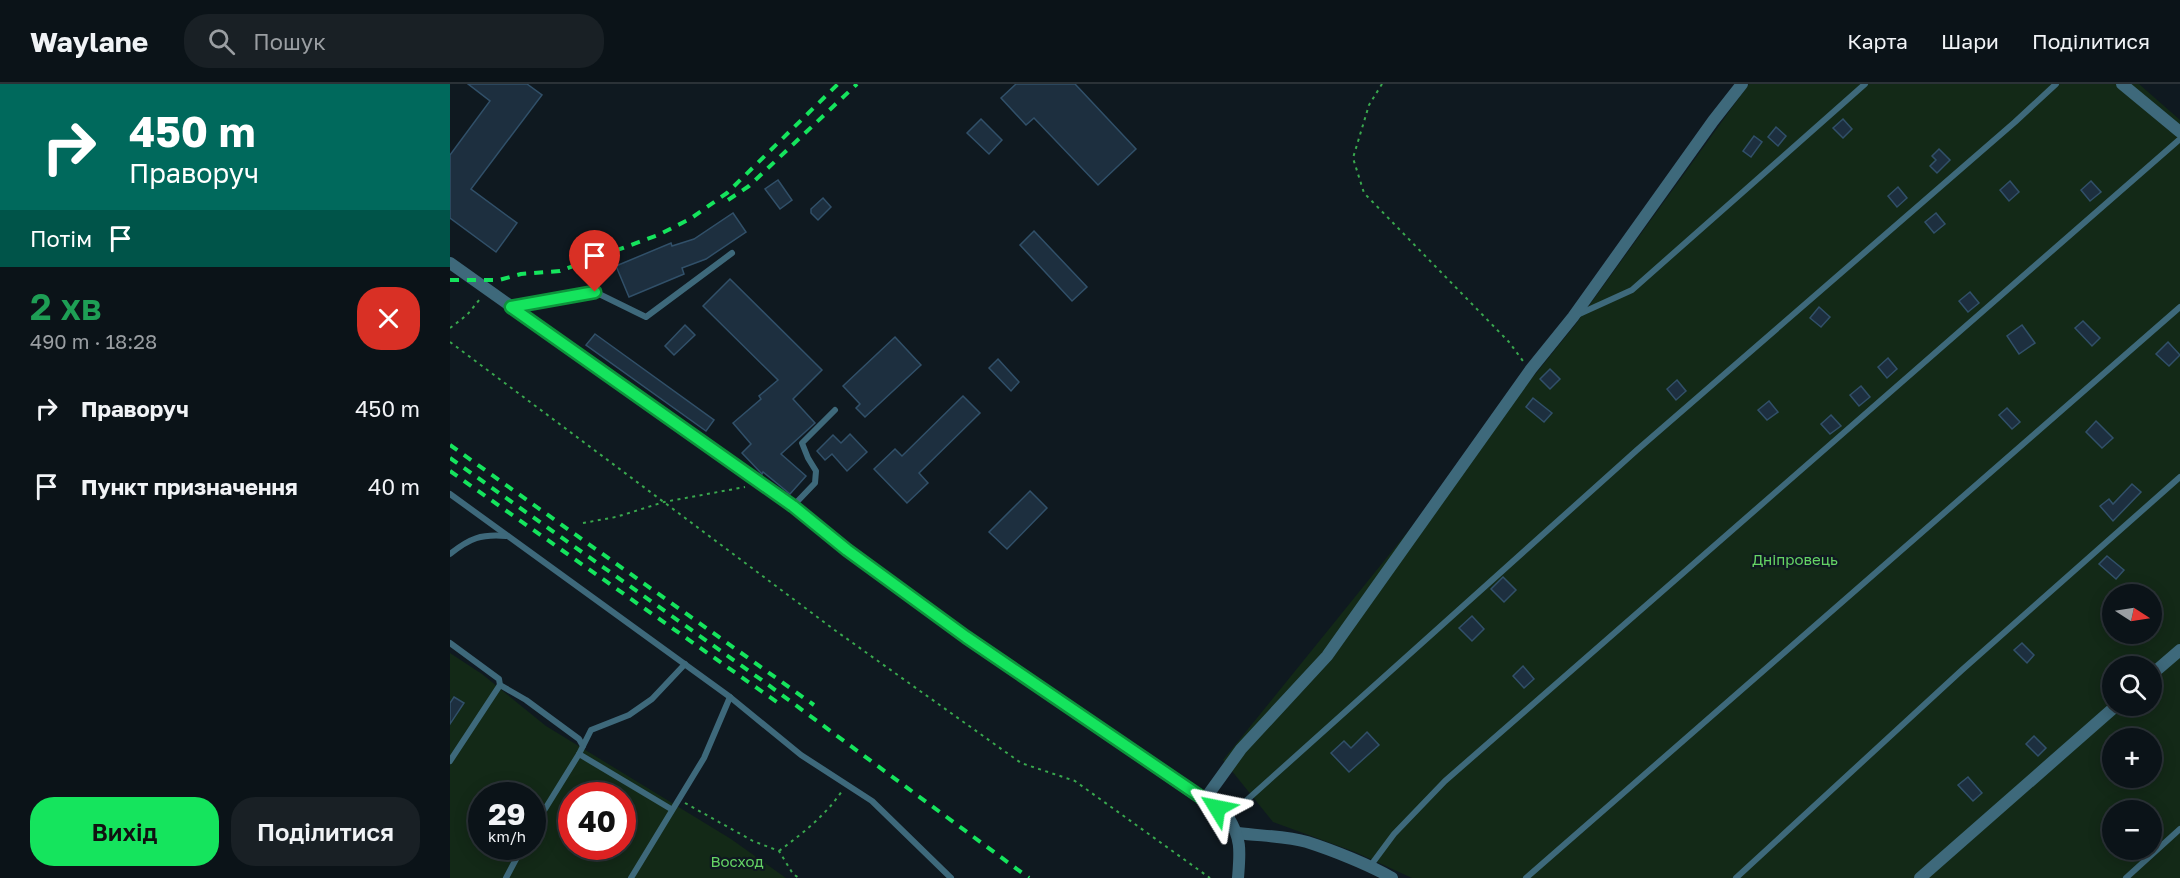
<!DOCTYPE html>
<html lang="uk">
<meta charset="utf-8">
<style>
:root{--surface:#0b1318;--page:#192025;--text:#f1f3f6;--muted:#9a9ea2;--line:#2b3237;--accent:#15e45d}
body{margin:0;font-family:"Golos Text",sans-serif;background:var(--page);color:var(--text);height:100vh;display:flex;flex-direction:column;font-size:22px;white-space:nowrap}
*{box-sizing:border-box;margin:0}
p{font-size:20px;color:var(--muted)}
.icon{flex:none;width:33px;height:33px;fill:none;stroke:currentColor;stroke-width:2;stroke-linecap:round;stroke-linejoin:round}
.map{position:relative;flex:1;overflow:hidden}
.details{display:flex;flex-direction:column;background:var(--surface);width:450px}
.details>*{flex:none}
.hud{background:#00695c;color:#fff;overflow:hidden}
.needle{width:39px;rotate:102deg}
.controls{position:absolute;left:1652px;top:500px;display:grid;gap:12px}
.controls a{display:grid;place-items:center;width:60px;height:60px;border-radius:50%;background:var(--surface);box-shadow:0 3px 15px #0003,0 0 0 2px var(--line);font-size:30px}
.speed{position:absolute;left:18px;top:698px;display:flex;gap:12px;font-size:30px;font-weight:700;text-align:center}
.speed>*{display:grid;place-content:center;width:78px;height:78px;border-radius:50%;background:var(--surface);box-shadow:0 3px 15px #0003,0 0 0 2px var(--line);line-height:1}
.speed small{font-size:15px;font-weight:400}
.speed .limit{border:9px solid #d22;background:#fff;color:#111}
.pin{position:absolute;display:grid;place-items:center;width:51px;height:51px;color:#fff;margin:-62px -26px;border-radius:50% 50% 50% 0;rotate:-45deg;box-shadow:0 0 6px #0007}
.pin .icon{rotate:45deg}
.me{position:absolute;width:66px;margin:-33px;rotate:305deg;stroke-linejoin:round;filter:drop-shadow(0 0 4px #0008)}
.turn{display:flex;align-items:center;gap:21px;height:126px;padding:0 30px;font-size:27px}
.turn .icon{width:78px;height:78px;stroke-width:2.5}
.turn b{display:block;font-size:42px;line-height:51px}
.then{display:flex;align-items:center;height:57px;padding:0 30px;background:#0003;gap:12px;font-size:22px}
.round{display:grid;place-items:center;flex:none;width:63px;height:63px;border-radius:24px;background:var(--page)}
.headline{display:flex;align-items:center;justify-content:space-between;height:102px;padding:0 30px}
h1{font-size:36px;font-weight:600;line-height:45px;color:#1e9e55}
.button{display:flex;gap:12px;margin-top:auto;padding:12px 30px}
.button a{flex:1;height:69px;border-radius:24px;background:var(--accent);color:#111;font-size:24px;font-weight:600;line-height:69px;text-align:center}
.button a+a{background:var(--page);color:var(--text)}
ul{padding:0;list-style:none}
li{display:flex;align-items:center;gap:18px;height:78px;padding:0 30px}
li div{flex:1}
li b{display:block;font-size:22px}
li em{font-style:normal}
header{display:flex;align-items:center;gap:36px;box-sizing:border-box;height:84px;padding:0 30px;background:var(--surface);border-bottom:2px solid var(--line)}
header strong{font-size:28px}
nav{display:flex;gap:33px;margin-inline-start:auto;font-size:21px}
.search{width:420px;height:54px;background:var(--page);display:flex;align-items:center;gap:15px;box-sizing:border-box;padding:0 21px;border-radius:24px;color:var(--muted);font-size:22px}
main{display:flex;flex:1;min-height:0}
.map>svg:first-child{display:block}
.green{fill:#132917;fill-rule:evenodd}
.building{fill:#1d2f3f;stroke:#315069;stroke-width:1.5}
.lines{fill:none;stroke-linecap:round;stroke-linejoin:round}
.path{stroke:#39a84e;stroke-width:2;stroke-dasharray:3 4.5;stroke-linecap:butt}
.service{stroke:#3e697b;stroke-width:6}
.minor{stroke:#3e697b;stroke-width:12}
.tertiary{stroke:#3e697b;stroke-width:12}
.rail{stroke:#15e45d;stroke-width:4;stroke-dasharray:9 8;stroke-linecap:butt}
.route-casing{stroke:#0e943c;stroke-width:15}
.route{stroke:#15e45d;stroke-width:10}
.labels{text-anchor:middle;stroke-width:4.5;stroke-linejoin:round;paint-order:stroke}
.park-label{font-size:15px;fill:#65d465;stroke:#0f1920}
</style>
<header>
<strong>Waylane</strong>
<div class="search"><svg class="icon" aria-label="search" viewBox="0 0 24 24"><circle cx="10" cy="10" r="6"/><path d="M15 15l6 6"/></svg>Пошук</div>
<nav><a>Карта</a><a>Шари</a><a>Поділитися</a></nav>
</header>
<main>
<section class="details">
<div class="hud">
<div class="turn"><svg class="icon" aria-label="right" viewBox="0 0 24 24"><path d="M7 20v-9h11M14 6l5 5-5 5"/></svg><div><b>450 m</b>Праворуч</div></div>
<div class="then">Потім<svg class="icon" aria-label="arrive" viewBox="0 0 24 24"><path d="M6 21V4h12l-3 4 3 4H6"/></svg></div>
</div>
<div class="headline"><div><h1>2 хв</h1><p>490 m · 18:28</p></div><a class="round" style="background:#d93025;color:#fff"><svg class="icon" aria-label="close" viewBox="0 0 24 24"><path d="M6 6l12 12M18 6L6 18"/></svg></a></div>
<ul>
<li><svg class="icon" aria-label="right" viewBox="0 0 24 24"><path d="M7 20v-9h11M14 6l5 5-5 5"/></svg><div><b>Праворуч</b></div><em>450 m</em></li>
<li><svg class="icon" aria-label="arrive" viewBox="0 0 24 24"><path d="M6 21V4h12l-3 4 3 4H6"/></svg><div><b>Пункт призначення</b></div><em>40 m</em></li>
</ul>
<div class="button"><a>Вихід</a><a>Поділитися</a></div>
</section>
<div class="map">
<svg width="1730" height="794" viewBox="0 0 1730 794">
<rect width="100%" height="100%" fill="#0f1920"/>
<g class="green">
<path d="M1299 0H1689L1730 36V794H962L905 768 823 738 773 676 1125 241ZM1662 510H1701V549H1662ZM1662 582H1701V621H1662ZM1662 654H1701V693H1662ZM1662 726H1701V765H1662Z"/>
<path d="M0 569 32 590 96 642 281 755 336 794H0ZM32 711H82V762H32ZM122 711H172V762H122Z"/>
</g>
<g class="building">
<polygon points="18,0 77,0 92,11 21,105 67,139 46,168 0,134 0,71 40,17"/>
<polygon points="566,0 625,0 686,65 648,101 584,34 576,41 551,14"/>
<polygon points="531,35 552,56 539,70 517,49"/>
<polygon points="1393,35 1402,45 1393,54 1383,44"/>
<polygon points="1326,43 1336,52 1328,62 1318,53"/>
<polygon points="1304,52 1312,58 1301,73 1293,67"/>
<polygon points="1489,65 1500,76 1487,89 1480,82 1486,76 1482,72"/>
<polygon points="328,96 342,116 330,125 315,105"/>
<polygon points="1560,97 1569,108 1559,117 1550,106"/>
<polygon points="1641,97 1651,108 1640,117 1631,106"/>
<polygon points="1448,103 1457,114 1447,123 1438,112"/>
<polygon points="373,114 381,123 368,136 361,129 361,125"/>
<polygon points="283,129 296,148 256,175 232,184 234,190 179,213 166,182 221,159 222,162 244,155"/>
<polygon points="1486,129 1495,140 1484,149 1475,138"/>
<polygon points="584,147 637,203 622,217 570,161"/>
<polygon points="280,195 372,286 343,315 365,339 331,370 356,392 340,410 313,388 312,390 292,369 301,360 283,339 311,315 309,312 328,296 253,222"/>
<polygon points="1520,208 1529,219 1518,228 1509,217"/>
<polygon points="1369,223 1380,233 1371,243 1360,234"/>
<polygon points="1633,237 1650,254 1642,262 1625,244"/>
<polygon points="235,241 245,251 224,271 215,262"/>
<polygon points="1572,241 1585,259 1569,270 1557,252"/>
<polygon points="145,250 264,336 256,347 136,261"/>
<polygon points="445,253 471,281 415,333 406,324 410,320 393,302"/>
<polygon points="1718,258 1730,271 1719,282 1706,270"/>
<polygon points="1438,274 1447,285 1437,294 1428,283"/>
<polygon points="548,275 569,298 561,307 539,284"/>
<polygon points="1100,285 1110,295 1100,305 1090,295"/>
<polygon points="1227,296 1236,307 1226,316 1217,305"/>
<polygon points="1411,302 1420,313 1409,322 1400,311"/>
<polygon points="513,312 530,329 469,389 478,399 457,419 424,385 445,365 452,372"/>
<polygon points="1083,314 1102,329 1094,338 1076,323"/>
<polygon points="1319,317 1328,328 1317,336 1308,326"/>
<polygon points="1557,324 1570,338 1562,345 1549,331"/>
<polygon points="1381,331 1391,342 1380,350 1371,340"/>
<polygon points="1646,337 1663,354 1652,364 1636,348"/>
<polygon points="400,350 417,368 397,387 382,370 375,376 367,367 383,351 391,359"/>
<polygon points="1682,400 1691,408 1663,437 1650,422 1659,415 1663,420"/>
<polygon points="580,407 597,424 557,465 539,448"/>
<polygon points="1657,472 1674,486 1666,495 1649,480"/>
<polygon points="1053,493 1066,506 1054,518 1041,505"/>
<polygon points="1022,532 1034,545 1022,557 1009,544"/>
<polygon points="1572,559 1584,571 1577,579 1564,566"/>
<polygon points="1073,582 1084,595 1074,604 1063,592"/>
<polygon points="4,613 14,619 0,640 0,619"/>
<polygon points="917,648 929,661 899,688 881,669 894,657 901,664"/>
<polygon points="1584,652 1596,664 1588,672 1576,660"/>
<polygon points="1518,693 1532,709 1523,717 1508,701"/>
</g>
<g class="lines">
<g class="path">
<polyline points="932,0 919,21 903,74 914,109 1059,258 1073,277"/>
<polyline points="0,244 17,231 30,215"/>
<polyline points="0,258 386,547 571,679 625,697 760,794"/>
<polyline points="133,439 166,433 214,418 295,403"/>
<polyline points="235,719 303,757 329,767 343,790 349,794"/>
<path d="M329 767C353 749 375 732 392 707"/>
</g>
<g class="service">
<polyline points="65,222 145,208 196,233 282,169"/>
<polyline points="1127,231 1182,206 1415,0"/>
<polyline points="0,410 280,613 351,671 422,717 501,794"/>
<polyline points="343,422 365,399 366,387 358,374 352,359 385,326"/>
<path d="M0 470C20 454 31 450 56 452"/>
<polyline points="0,559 49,595 50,601 76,616 129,655 133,662 129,670 221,725"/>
<polyline points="133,662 141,646 179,631 202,615 235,580"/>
<polyline points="0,677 50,601"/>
<polyline points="778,733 1187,366 1565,38 1606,0"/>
<polyline points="82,746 129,670"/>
<polyline points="921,781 944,750 995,697 1730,55"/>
<polyline points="56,794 73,762"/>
<polyline points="181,794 254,674 280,613"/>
<polyline points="1076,794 1730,223"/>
<polyline points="1286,794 1512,586 1730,393"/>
<polyline points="1676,794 1730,745"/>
</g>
<g class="minor">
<polyline points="1672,0 1730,48"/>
<polyline points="1701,591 1730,566"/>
<polyline points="755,715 791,665 877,572 1081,285 1123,233 1263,37 1292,0"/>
<path d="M788 749C810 752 836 752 857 758 882 766 920 781 942 794"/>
<polyline points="1470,794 1667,621"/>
</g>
<path class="tertiary" d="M0 179 343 422 397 466 516 553 778 733C792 755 790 768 788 794"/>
<g class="rail">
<polyline points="278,116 299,102 407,0"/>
<polyline points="0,196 49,196 71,190 110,187 208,151 240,135 277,109 388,0"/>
<polyline points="0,361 364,621"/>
<polyline points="0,374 313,597 579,794"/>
<polyline points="0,387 331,621"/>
</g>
</g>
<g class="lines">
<defs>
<polyline id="route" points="145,208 61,223 343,422 397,466 516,553 767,724"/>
</defs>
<use href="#route" class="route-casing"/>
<use href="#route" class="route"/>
</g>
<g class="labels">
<g class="park-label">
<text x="1345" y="481">Дніпровець</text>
<text x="287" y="783">Восход</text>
</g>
</g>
</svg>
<div class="controls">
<a><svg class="needle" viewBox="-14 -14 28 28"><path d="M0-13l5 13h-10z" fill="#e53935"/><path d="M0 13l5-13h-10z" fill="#9a9ea2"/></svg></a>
<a><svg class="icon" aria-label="search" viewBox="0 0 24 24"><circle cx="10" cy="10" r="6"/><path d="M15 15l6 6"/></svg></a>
<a>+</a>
<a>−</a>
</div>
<div class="speed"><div>29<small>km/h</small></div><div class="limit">40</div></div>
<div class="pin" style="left:145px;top:208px;background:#d93025"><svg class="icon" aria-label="arrive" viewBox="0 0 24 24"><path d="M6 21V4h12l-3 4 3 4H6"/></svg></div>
<svg class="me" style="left:767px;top:724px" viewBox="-20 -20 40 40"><path d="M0-17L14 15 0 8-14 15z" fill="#15e45d" stroke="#fff" stroke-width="4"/></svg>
</div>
</main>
